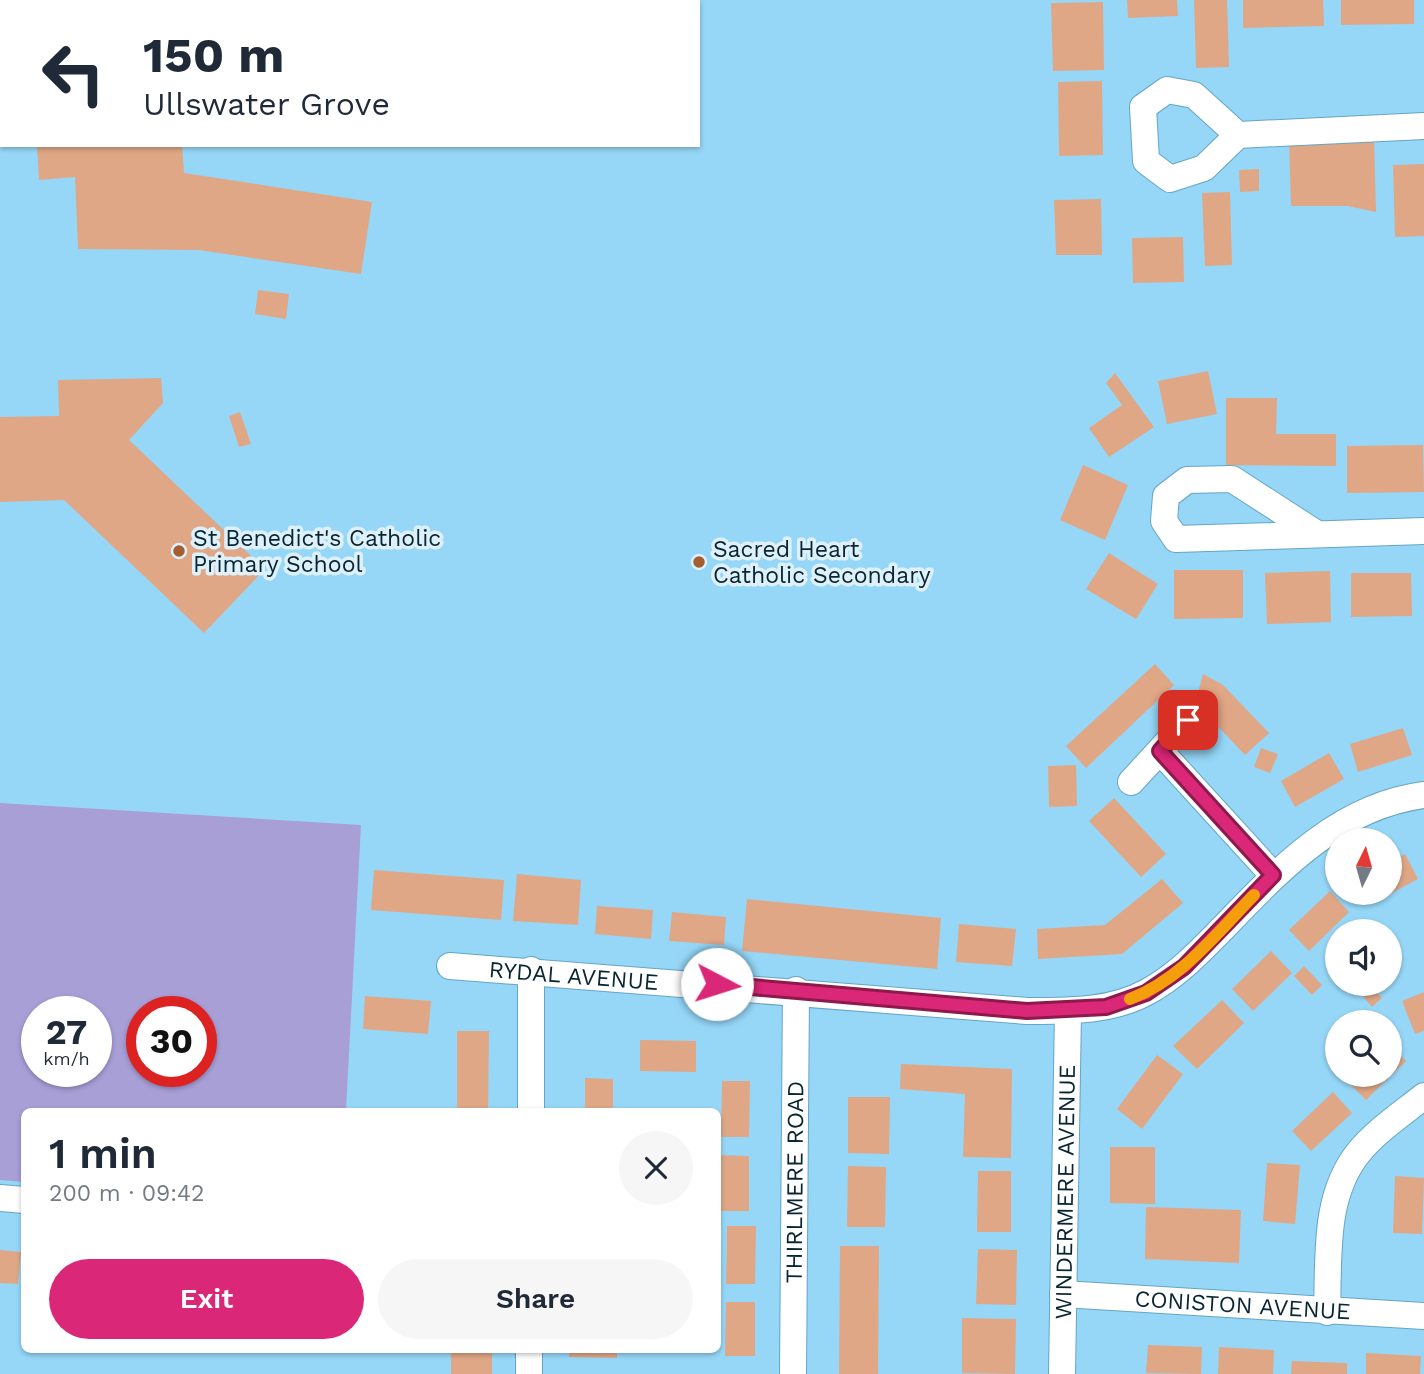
<!DOCTYPE html>
<meta charset="utf-8">
<style>
:root{--surface:#fff;--page:#f6f6f7;--text:#1f2937;--muted:#747a83;--accent:#db2777}
body{margin:0;font-family:"Work Sans",sans-serif;background:var(--page);color:var(--text);height:100vh;display:flex;flex-direction:column;font-size:26px;white-space:nowrap}
*{box-sizing:border-box;margin:0}
p{font-size:23px;color:var(--muted)}
.icon{flex:none;width:38px;height:38px;fill:none;stroke:currentColor;stroke-width:2;stroke-linecap:round;stroke-linejoin:round}
.map{position:relative;flex:1;overflow:hidden}
.side{position:absolute;left:21px;top:1108px;width:700px;height:245px;display:flex;flex-direction:column;background:var(--surface);border-radius:10px;box-shadow:0 2px 5px #0004}
.side>*{flex:none}
.banner{position:absolute;left:0px;top:0px;width:700px;height:147px;box-shadow:0 2px 5px #0004;background:#fff;color:var(--text);overflow:hidden}
.needle{width:46px;rotate:5deg}
.tools{position:absolute;left:1325px;top:828px;display:grid;gap:14px}
.tools a{display:grid;place-items:center;width:77px;height:77px;border-radius:50%;background:var(--surface);box-shadow:0 2px 5px #0004;font-size:35px}
.speed{position:absolute;left:21px;top:996px;display:flex;gap:14px;font-size:35px;font-weight:700;text-align:center}
.speed>*{display:grid;place-content:center;width:91px;height:91px;border-radius:50%;background:var(--surface);box-shadow:0 2px 5px #0004;line-height:1}
.speed small{font-size:18px;font-weight:400}
.speed .limit{border:10px solid #d22;background:#fff;color:#111}
.pin{position:absolute;display:grid;place-items:center;width:60px;height:60px;color:#fff;margin:-30px;border-radius:14px;box-shadow:0 4px 10px #0006}
.me{position:absolute;width:77px;margin:-38px;rotate:95deg;stroke-linejoin:round;filter:drop-shadow(0 0 5px #0008)}
.turn{display:flex;align-items:center;gap:24px;height:147px;padding:0 28px;font-size:32px}
.turn .icon{width:91px;height:91px;stroke-width:2.5}
.turn b{display:block;font-size:49px;line-height:60px}
.round{display:grid;place-items:center;flex:none;width:74px;height:74px;border-radius:37px;background:var(--page)}
.overview{display:flex;align-items:center;justify-content:space-between;height:119px;padding:0 28px}
h1{font-size:42px;font-weight:600;line-height:52px}
.action{display:flex;gap:14px;margin-top:auto;padding:14px 28px}
.action a{flex:1;height:80px;border-radius:42px;background:var(--accent);color:#fff;font-size:28px;font-weight:600;line-height:80px;text-align:center}
.action a+a{background:var(--page);color:var(--text)}
.map>svg:first-child{display:block}
.green{fill:#a89fd7;fill-rule:evenodd}
.building{fill:#dfa786}
.lines{fill:none;stroke-linecap:round;stroke-linejoin:round}
.street-casing{stroke:#65a5c5;stroke-width:28}
.street{stroke:#fff;stroke-width:26}
.route-casing{stroke:#8e194d;stroke-width:18}
.route{stroke:#db2777;stroke-width:12}
.slow{stroke:#f59e0b;stroke-width:12}
.poi-dot{fill:#a35e31;stroke:#def1fb;stroke-width:2.5}
.labels{text-anchor:middle;stroke-width:7;stroke-linejoin:round;paint-order:stroke}
.poi-label{font-size:23px;fill:#092531;stroke:#def1fb;text-anchor:start}
.street-label{font-size:23px;fill:#092531;stroke:#def1fb}
</style>
<div class="map">
<svg width="1424" height="1374" viewBox="0 0 1424 1374">
<rect width="100%" height="100%" fill="#96d7f8"/>
<path class="green" d="M0 803 361 825 346 1111H24V1182L0 1180ZM37 1012H96V1071H37ZM142 1012H201V1071H142Z"/>
<g class="building">
<polygon points="1127,0 1177,0 1178,16 1128,18"/>
<polygon points="1194,0 1227,0 1229,67 1196,68"/>
<polygon points="1243,0 1323,0 1324,26 1243,28"/>
<polygon points="1341,0 1414,0 1414,24 1341,25"/>
<polygon points="1103,2 1104,70 1053,71 1051,3"/>
<polygon points="1102,81 1103,155 1059,156 1058,82"/>
<polygon points="1374,138 1376,212 1348,206 1291,206 1289,141"/>
<polygon points="37,145 182,145 184,173 372,202 361,274 199,250 78,249 75,177 39,180"/>
<polygon points="1424,164 1424,236 1395,237 1393,165"/>
<polygon points="1259,169 1259,191 1240,192 1239,170"/>
<polygon points="1230,192 1232,265 1205,266 1202,193"/>
<polygon points="1101,199 1102,255 1056,255 1054,200"/>
<polygon points="1183,237 1184,282 1133,283 1132,238"/>
<polygon points="258,290 289,294 286,319 255,314"/>
<polygon points="1208,371 1217,414 1167,424 1158,381"/>
<polygon points="1115,373 1154,427 1109,457 1089,428 1122,405 1106,383"/>
<polygon points="161,378 163,403 129,440 265,569 204,633 64,500 0,502 0,417 59,416 58,380"/>
<polygon points="1226,398 1277,398 1276,434 1336,434 1336,466 1226,465"/>
<polygon points="240,412 251,444 239,447 229,416"/>
<polygon points="1423,445 1424,492 1347,493 1347,446"/>
<polygon points="1083,465 1128,485 1105,540 1060,520"/>
<polygon points="1109,553 1158,584 1136,619 1086,589"/>
<polygon points="1174,570 1243,570 1243,618 1174,619"/>
<polygon points="1330,571 1331,622 1267,624 1265,573"/>
<polygon points="1351,573 1411,573 1412,616 1351,617"/>
<polygon points="1155,664 1174,685 1086,768 1066,746"/>
<polygon points="1203,674 1223,685 1269,733 1245,755 1208,716 1198,693"/>
<polygon points="1403,728 1412,755 1358,772 1350,744"/>
<polygon points="1261,748 1278,754 1270,773 1254,767"/>
<polygon points="1329,753 1344,779 1295,807 1281,781"/>
<polygon points="1076,765 1077,806 1049,807 1048,766"/>
<polygon points="1114,798 1166,854 1141,877 1089,821"/>
<polygon points="1405,854 1418,879 1371,904 1365,892 1390,892 1390,862"/>
<polygon points="374,870 504,880 501,920 371,910"/>
<polygon points="517,874 581,880 578,925 513,921"/>
<polygon points="1162,879 1183,903 1122,954 1038,959 1037,929 1105,925"/>
<polygon points="1330,891 1349,912 1309,951 1289,930"/>
<polygon points="747,899 941,918 937,969 742,951"/>
<polygon points="597,906 653,910 651,939 595,934"/>
<polygon points="672,912 726,917 724,945 669,941"/>
<polygon points="959,924 1016,929 1012,966 956,962"/>
<polygon points="1271,951 1292,973 1253,1011 1232,989"/>
<polygon points="1304,966 1322,985 1312,995 1294,976"/>
<polygon points="1358,984 1369,984 1382,998 1372,1007 1354,986"/>
<polygon points="1424,992 1424,1031 1415,1034 1402,1001"/>
<polygon points="365,996 431,1001 428,1034 363,1029"/>
<polygon points="1222,1000 1244,1023 1197,1069 1173,1046"/>
<polygon points="457,1031 489,1031 488,1111 457,1111"/>
<polygon points="640,1040 696,1041 696,1072 640,1071"/>
<polygon points="1390,1045 1406,1061 1366,1100 1346,1080 1352,1074 1390,1074"/>
<polygon points="1157,1055 1183,1074 1142,1129 1117,1109"/>
<polygon points="901,1064 1012,1069 1011,1158 963,1157 965,1094 900,1089"/>
<polygon points="585,1078 613,1079 613,1111 585,1111"/>
<polygon points="722,1081 750,1081 749,1137 721,1137"/>
<polygon points="1333,1092 1352,1113 1311,1151 1292,1131"/>
<polygon points="848,1097 890,1097 889,1154 848,1153"/>
<polygon points="1110,1147 1155,1147 1155,1204 1110,1203"/>
<polygon points="718,1155 749,1156 749,1211 718,1211"/>
<polygon points="1267,1163 1300,1165 1295,1224 1263,1221"/>
<polygon points="848,1166 886,1167 885,1227 847,1227"/>
<polygon points="978,1171 1011,1171 1011,1232 977,1232"/>
<polygon points="1395,1176 1424,1178 1422,1234 1393,1233"/>
<polygon points="1146,1207 1241,1210 1239,1263 1145,1259"/>
<polygon points="727,1226 756,1226 755,1284 726,1284"/>
<polygon points="840,1246 879,1246 878,1374 839,1374"/>
<polygon points="978,1249 1017,1250 1016,1305 976,1304"/>
<polygon points="0,1250 21,1252 18,1284 0,1283"/>
<polygon points="726,1302 755,1302 755,1356 725,1356"/>
<polygon points="962,1318 1016,1319 1015,1374 962,1373"/>
<polygon points="1148,1345 1202,1347 1201,1374 1146,1373"/>
<polygon points="1219,1347 1274,1350 1273,1374 1218,1374"/>
<rect x="451" y="1349" width="41" height="25"/>
<polygon points="569,1349 617,1349 617,1358 569,1357"/>
<polygon points="1366,1353 1421,1356 1420,1374 1366,1374"/>
<polygon points="1292,1361 1347,1363 1347,1374 1291,1374"/>
</g>
<g class="lines">
<defs>
<g id="street">
<polyline points="1238,135 1194,95 1167,90 1143,107 1146,161 1170,179 1204,168 1238,135 1424,126"/>
<polyline points="1317,534 1232,479 1187,480 1166,496 1164,521 1176,539 1424,531"/>
<polyline points="1160,751 1273,875"/>
<polyline points="1131,782 1188,720"/>
<path id="s1" d="M450 966 1027 1011C1067 1011 1111 1012 1147 992 1177 976 1200 951 1224 927 1280 869 1339 806 1424 795"/>
<polyline points="531,1111 531,970"/>
<polyline points="0,1198 24,1200"/>
<path id="s2" d="M1063 1294 1424 1316"/>
<path d="M1327 1312C1329 1258 1323 1196 1359 1152 1376 1131 1403 1113 1424 1096"/>
<polyline points="529,1374 529,1349"/>
<path id="s3" d="M793 1374 796 990"/>
<path id="s4" d="M1062 1374 1068 1011"/>
</g>
</defs>
<use href="#street" class="street-casing"/>
<use href="#street" class="street"/>
</g>
<g class="lines">
<defs>
<polyline id="route" points="717,984 1027,1011 1106,1007 1146,993 1184,967 1273,875 1160,751 1188,720"/>
</defs>
<use href="#route" class="route-casing"/>
<use href="#route" class="route"/>
<path class="slow" d="M1130 999C1181 980 1217 933 1254 895"/>
</g>
<g class="poi-dot">
<circle cx="179" cy="551" r="7"/>
<circle cx="699" cy="562" r="7"/>
</g>
<g class="labels">
<g class="poi-label">
<text x="193" y="546">St Benedict's Catholic<tspan x="193" dy="26">Primary School</tspan></text>
<text x="713" y="557">Sacred Heart<tspan x="713" dy="26">Catholic Secondary</tspan></text>
</g>
<g class="street-label">
<text dy="8" stroke="none"><textPath href="#s1" startOffset="124">RYDAL AVENUE</textPath></text>
<text dy="8" stroke="none"><textPath href="#s3" startOffset="192">THIRLMERE ROAD</textPath></text>
<text dy="8" stroke="none"><textPath href="#s4" startOffset="182">WINDERMERE AVENUE</textPath></text>
<text dy="8" stroke="none"><textPath href="#s2" startOffset="180">CONISTON AVENUE</textPath></text>
</g>
</g>
</svg>
<div class="tools">
<a><svg class="needle" viewBox="-14 -14 28 28"><path d="M0-13l5 13h-10z" fill="#e53935"/><path d="M0 13l5-13h-10z" fill="#747a83"/></svg></a>
<a><svg class="icon" aria-label="sound" viewBox="0 0 24 24"><path d="M4 9h4l5-4v14l-5-4H4zM17 9q2 3 0 6"/></svg></a>
<a><svg class="icon" aria-label="search" viewBox="0 0 24 24"><circle cx="10" cy="10" r="6"/><path d="M15 15l6 6"/></svg></a>
</div>
<div class="speed"><div>27<small>km/h</small></div><div class="limit">30</div></div>
<div class="pin" style="left:1188px;top:720px;background:#d93025"><svg class="icon" aria-label="arrive" viewBox="0 0 24 24"><path d="M6 21V4h12l-3 4 3 4H6"/></svg></div>
<svg class="me" style="left:717px;top:984px" viewBox="-20 -20 40 40"><circle r="19" fill="#fff"/><path d="M0-13L10 11 0 6-10 11z" fill="#db2777"/></svg>
<div class="banner">
<div class="turn"><svg class="icon" aria-label="left" viewBox="0 0 24 24"><path d="M17 20v-9H6M10 6l-5 5 5 5"/></svg><div><b>150 m</b>Ullswater Grove</div></div>
</div>
<section class="side">
<div class="overview"><div><h1>1 min</h1><p>200 m · 09:42</p></div><a class="round"><svg class="icon" aria-label="close" viewBox="0 0 24 24"><path d="M6 6l12 12M18 6L6 18"/></svg></a></div>
<div class="action"><a>Exit</a><a>Share</a></div>
</section>
</div>
